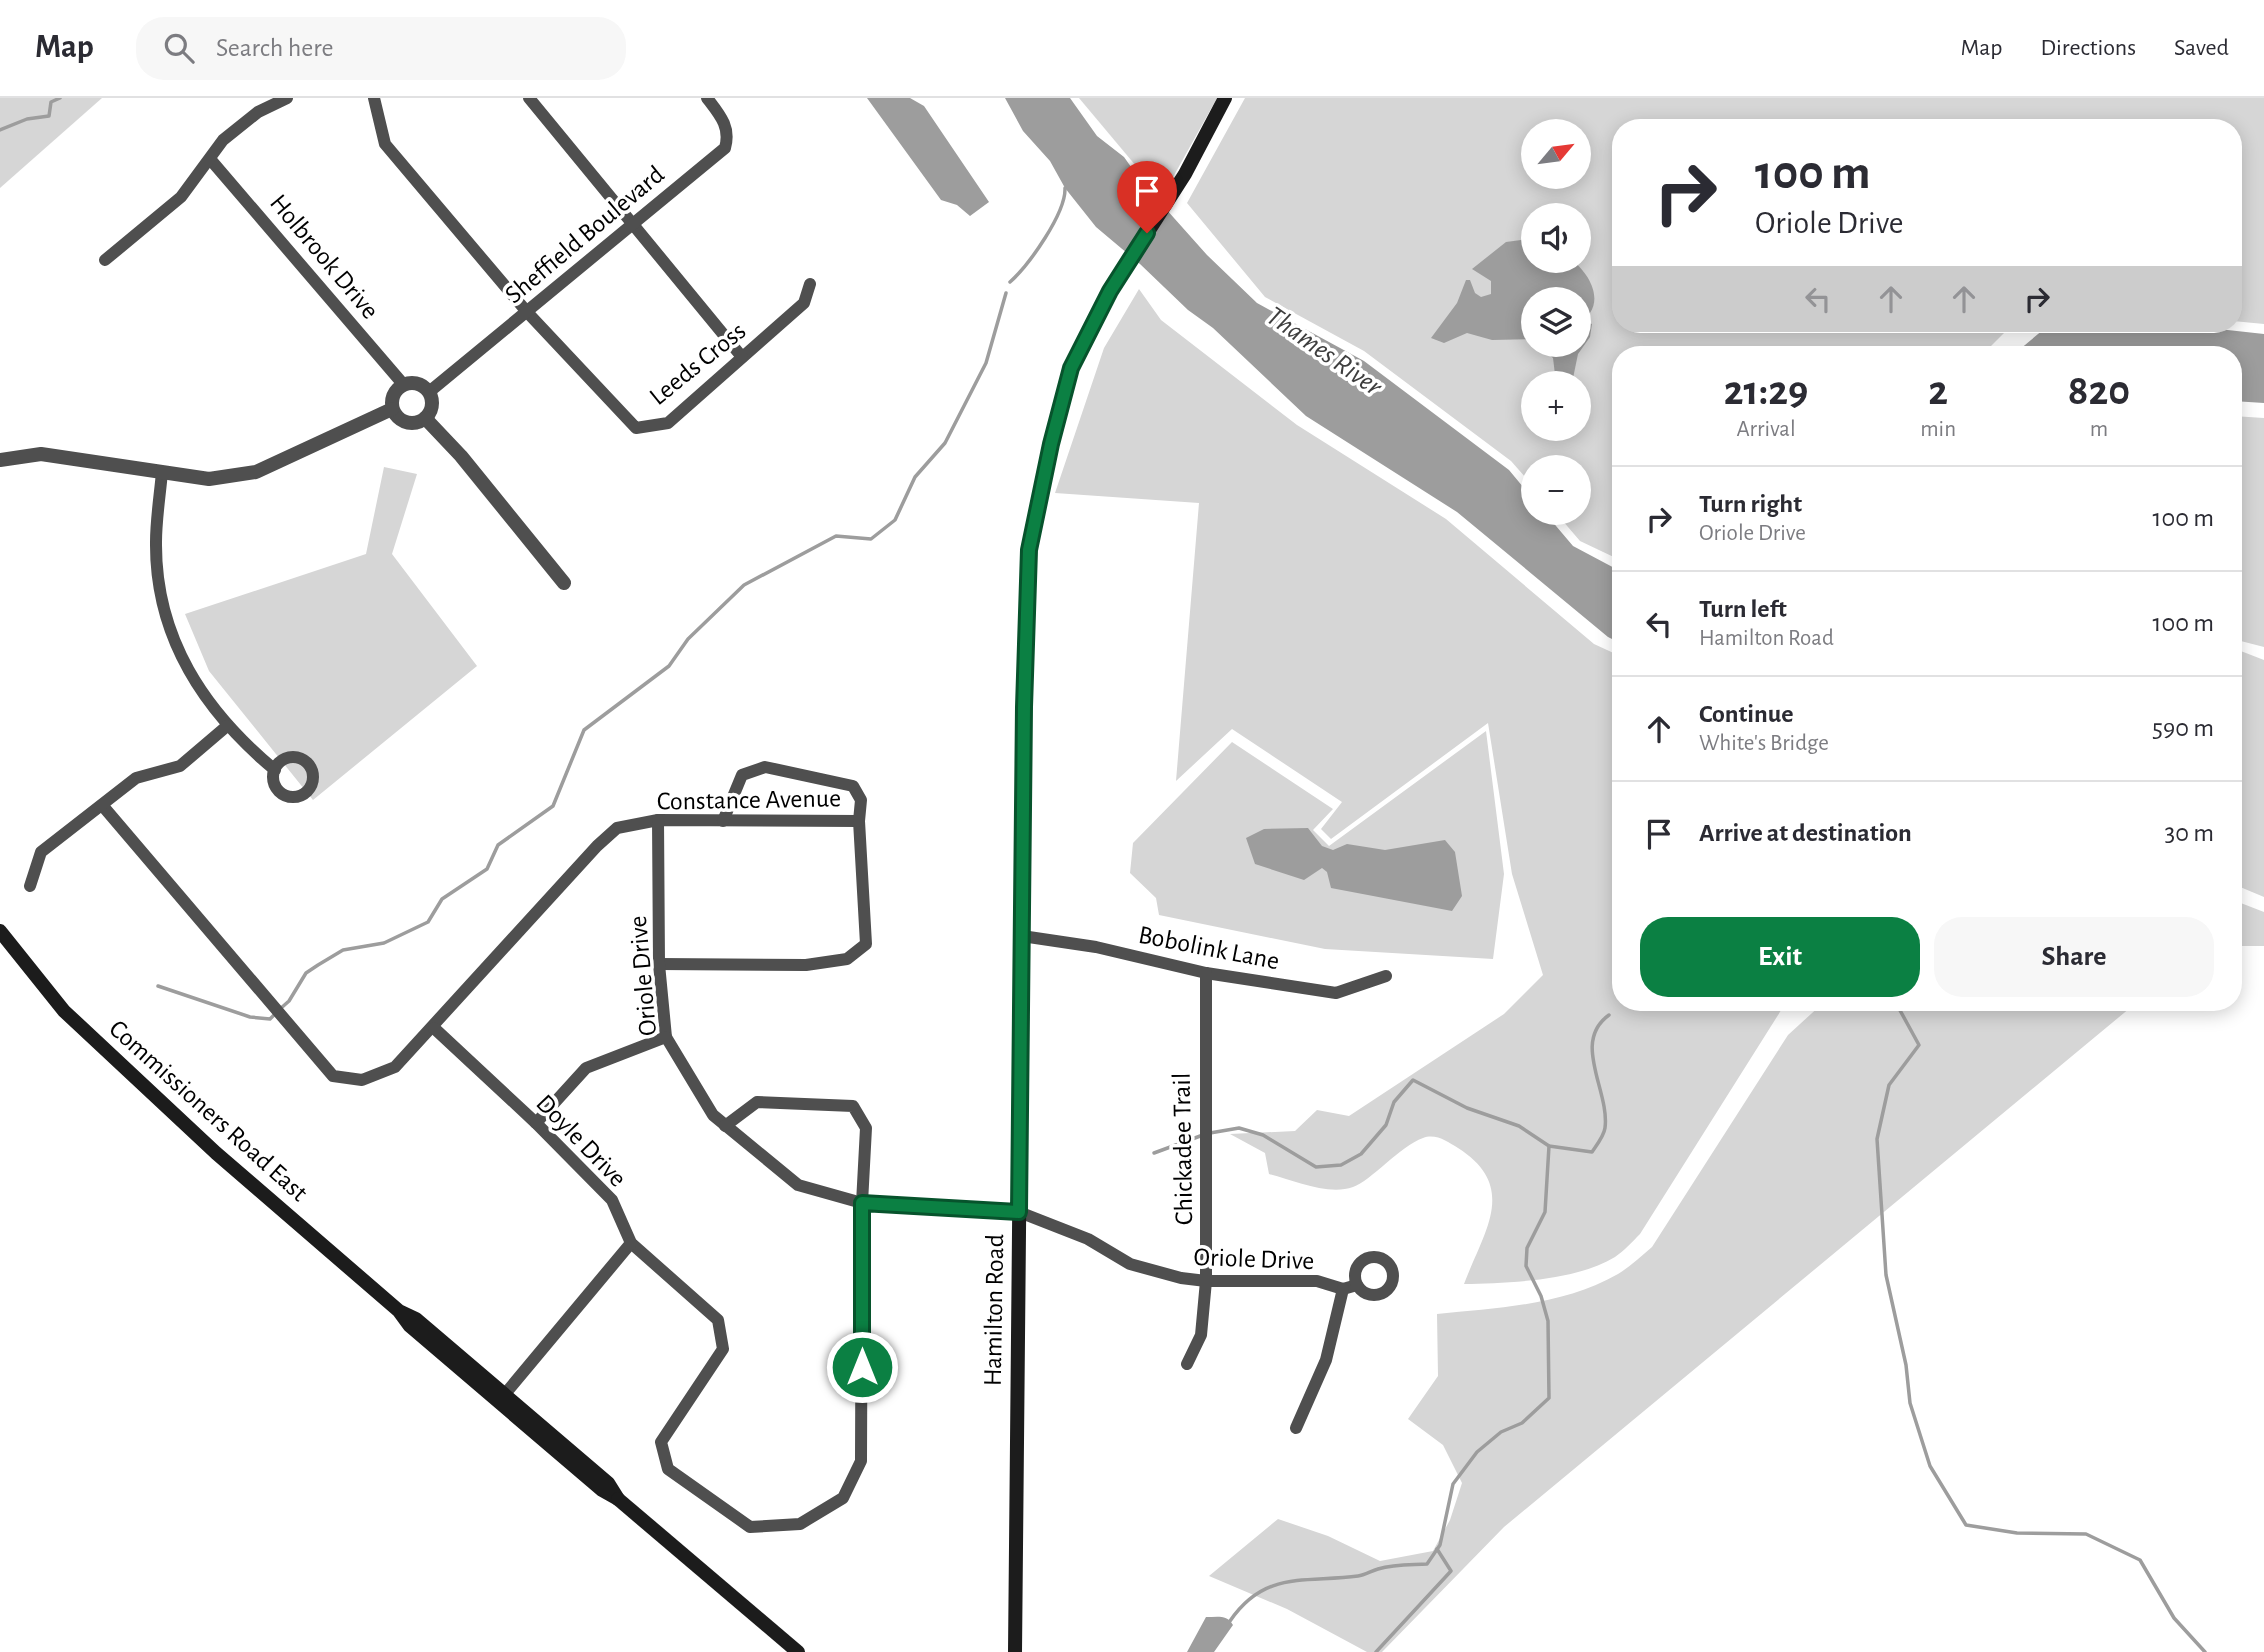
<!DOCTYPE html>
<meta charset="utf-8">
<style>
:root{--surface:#fff;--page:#f7f7f7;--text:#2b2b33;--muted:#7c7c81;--line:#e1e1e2;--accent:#0b8043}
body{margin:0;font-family:"Alegreya Sans",sans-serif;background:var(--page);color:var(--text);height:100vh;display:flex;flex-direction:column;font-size:26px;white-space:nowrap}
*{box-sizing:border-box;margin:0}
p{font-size:23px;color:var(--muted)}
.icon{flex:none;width:38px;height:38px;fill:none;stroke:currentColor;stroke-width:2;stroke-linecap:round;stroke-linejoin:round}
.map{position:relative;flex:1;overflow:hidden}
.sheet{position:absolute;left:1612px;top:248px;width:630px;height:665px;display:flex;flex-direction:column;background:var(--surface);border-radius:28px;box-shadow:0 4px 18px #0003}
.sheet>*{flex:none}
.top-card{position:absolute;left:1612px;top:21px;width:630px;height:214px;border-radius:28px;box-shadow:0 4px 18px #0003;background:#fff;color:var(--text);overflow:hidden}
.needle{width:46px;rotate:61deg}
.tools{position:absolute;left:1521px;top:21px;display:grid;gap:14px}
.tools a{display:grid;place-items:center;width:70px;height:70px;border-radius:50%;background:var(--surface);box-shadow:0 4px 18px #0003;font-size:35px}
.pin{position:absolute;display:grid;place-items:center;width:60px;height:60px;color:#fff;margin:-72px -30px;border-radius:50% 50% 50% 0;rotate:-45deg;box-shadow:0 0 7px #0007}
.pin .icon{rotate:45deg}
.me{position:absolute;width:77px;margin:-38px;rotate:0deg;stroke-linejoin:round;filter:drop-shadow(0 0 5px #0008)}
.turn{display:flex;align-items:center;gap:24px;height:147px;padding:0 28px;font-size:32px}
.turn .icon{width:91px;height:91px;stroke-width:2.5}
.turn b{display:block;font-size:49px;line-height:60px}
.lanes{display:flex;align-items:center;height:66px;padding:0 28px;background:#0003;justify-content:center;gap:35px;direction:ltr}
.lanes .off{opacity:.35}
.eta{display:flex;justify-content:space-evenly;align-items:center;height:119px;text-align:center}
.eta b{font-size:42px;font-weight:600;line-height:49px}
.button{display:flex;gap:14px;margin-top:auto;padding:14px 28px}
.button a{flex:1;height:80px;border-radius:28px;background:var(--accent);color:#fff;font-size:28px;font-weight:600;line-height:80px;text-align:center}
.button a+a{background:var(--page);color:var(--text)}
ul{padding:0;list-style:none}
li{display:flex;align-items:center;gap:21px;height:105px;padding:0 28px;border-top:2px solid var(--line)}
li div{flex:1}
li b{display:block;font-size:26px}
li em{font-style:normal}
header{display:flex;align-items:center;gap:42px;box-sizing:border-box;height:98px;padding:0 35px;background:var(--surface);border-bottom:2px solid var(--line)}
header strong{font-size:33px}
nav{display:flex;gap:38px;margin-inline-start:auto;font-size:24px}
.search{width:490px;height:63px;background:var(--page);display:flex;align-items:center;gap:18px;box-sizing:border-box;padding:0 24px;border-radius:28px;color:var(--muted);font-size:26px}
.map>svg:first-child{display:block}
.green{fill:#d6d6d6;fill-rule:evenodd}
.water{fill:#9d9d9d}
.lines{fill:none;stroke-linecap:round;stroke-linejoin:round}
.stream{stroke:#9d9d9d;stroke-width:3.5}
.minor{stroke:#4f4f4f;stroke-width:12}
.tertiary{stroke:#4f4f4f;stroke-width:14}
.secondary{stroke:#1c1c1c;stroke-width:14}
.route-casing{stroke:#07532c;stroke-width:18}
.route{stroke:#0b8043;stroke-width:12}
.labels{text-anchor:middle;stroke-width:7;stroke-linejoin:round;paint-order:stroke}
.street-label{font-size:26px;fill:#000;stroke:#fff}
.water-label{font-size:28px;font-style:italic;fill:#3e3e3e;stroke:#fff}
</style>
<header>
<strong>Map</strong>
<div class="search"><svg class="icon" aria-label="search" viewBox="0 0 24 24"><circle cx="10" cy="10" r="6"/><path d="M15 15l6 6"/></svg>Search here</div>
<nav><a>Map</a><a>Directions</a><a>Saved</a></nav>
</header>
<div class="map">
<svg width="2264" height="1554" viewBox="0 0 2264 1554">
<rect width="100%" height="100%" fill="#fff"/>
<g class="green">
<polygon points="0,0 102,0 0,90"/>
<polygon points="1079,0 1217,0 1162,99"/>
<path d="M1245 0H2264V226L2233 223V30H1620V226H2013L1982 257H1620V462L1580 443 1556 415H1578V369H1533V388L1511 363 1364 253 1265 199 1187 105ZM1533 33H1578V79H1533ZM1533 117H1578V163H1533ZM1533 201H1578V247H1533ZM1533 285H1578V331H1533Z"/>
<path d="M1139 191 1161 222 1297 327 1446 421 1594 546 1620 558V905L1785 906 1640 1136C1632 1144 1624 1153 1615 1159 1576 1183 1509 1185 1464 1186 1484 1133 1519 1089 1458 1050 1448 1044 1436 1035 1423 1040 1400 1048 1371 1083 1353 1089 1328 1098 1293 1082 1269 1076L1265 1055 1230 1036 1295 1033 1317 1012 1349 1018 1504 916 1543 877 1512 776 1488 625 1331 741 1321 731 1342 704 1232 631 1176 683 1199 405 1055 395 1104 250Z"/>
<polygon points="2233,318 2264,320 2264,549 2233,541"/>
<polygon points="384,369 417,376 392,456 477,568 313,702 209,573 185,516 366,456"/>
<polygon points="2233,550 2264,562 2264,799 2233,786"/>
<polygon points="1486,633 1504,776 1493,861 1325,851 1159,817 1156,800 1130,775 1133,745 1232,644 1333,711 1313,732 1329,748"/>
<polygon points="2233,802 2264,814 2264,848 2233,848"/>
<path d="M1823 905H2136L1504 1429 1382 1554H1367L1287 1511 1209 1478 1278 1421 1328 1438 1380 1463 1433 1453 1450 1422 1462 1385 1443 1347 1408 1321 1438 1278 1437 1216C1498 1210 1564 1207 1618 1176 1630 1169 1641 1158 1652 1149L1788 937Z"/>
</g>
<g class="water">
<polygon points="867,0 910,0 924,8 989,104 970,118 957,107 941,102"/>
<polygon points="1005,0 1070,0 1097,38 1124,59 1141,83 1207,157 1257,205 1364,263 1509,372 1533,401 1533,415 1545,415 1573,448 1620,473 1620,545 1608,539 1457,414 1306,318 1213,230 1188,212 1140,166 1096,129 1065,90 1050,63 1023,33"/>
<path d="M1521 142 1533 143V163H1573C1587 174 1602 197 1590 215L1580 212 1578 201 1570 194 1561 193 1551 201H1533V241L1492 242 1467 235 1444 245 1431 240 1457 205 1466 182H1470L1475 195 1481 199 1491 196V183L1472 171 1506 144Z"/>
<polygon points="1579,222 1592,226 1590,239 1578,256 1572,285 1556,285 1553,260 1540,247 1578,247"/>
<polygon points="2050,226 2173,226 2264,236 2264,305 2233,303 2233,257 2013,257"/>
<polygon points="1308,730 1322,748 1333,752 1347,746 1385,752 1445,742 1455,754 1462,798 1452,813 1331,790 1327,774 1322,770 1304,782 1255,766 1246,740 1264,731"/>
<path d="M1206 1519C1217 1519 1227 1516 1233 1527L1214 1554H1187Z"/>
</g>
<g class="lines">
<g class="stream">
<polyline points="0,32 27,21 49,18 51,4 60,0"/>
<path d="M1010 184C1029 167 1066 115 1065 90"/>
<polyline points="158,888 250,919 270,921 274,917"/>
<polyline points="1896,905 1919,947 1889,987 1877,1041 1886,1177 1906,1267 1910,1305 1930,1368 1966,1427 2017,1435 2086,1436 2140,1462 2174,1520 2205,1554"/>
<polyline points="280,911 289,903 306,875 318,867 343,852 384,845 428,824 442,801 487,771 498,747 553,708 584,632 669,568 688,541 744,487 836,438 871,441 895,422 915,379 945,345 986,265 1006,195"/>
<path d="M1210 1035 1239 1030 1263 1037 1316 1069 1341 1067 1361 1056 1386 1027 1394 1004 1413 982 1467 1010 1519 1028 1549 1048 1592 1054C1596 1048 1604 1038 1605 1030 1610 993 1571 944 1609 917"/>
<polyline points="1154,1055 1203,1037"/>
<path d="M1230 1523C1265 1472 1305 1485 1358 1478 1365 1477 1371 1473 1378 1471 1395 1466 1410 1467 1427 1466L1440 1447 1453 1386 1477 1354 1501 1334 1522 1325 1549 1300 1548 1223 1541 1198 1526 1168 1527 1150 1545 1114 1549 1048"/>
<polyline points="1376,1554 1451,1473 1437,1451"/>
</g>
<g class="minor">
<polyline points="374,0 385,46 527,214 636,330 668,325 804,205 810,186"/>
<polyline points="529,0 742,259"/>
<polyline points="210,61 403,286"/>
<polyline points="105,162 181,99 223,42 258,14 287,0"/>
<path d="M429 294 725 50C731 29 720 17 707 0"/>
<path d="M162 374C160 397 156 421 156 444 155 540 204 613 275 672"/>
<circle cx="293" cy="679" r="20"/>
<polyline points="102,707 333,978 362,982 395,969 597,748 617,730 658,722 859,723 866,846 847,861 806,867 659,866"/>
<polyline points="658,722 659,866 666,939 713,1017 798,1087 862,1105 1019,1114 1088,1141 1130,1166 1181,1180 1206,1183 1317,1183 1343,1191 1357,1187"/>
<polyline points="723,723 742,677 765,669 853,688 861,702 859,723"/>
<polyline points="30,788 41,754 136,680 180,668 227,628"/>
<polyline points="1022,838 1096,849 1206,875 1336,895 1386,878"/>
<polyline points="434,930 536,1025 612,1102 631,1145 718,1222 723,1251 661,1344 668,1371 750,1429 800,1426 843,1400 861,1363 862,1105 866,1030 853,1008 757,1004 725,1028"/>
<polyline points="536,1025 586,970 666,939"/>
<circle cx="1374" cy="1178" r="19"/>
<polyline points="1187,1266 1201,1237 1206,1183 1206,875"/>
<polyline points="505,1296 631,1145"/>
<polyline points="1296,1330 1326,1262 1343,1191"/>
</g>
<g class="tertiary">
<circle cx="412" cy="305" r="20"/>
<polyline points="425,320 461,358 564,485"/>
<polyline points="0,362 41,356 209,381 256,374 392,311"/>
</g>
<g class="secondary">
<polyline points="0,833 64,913 216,1055 399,1213 410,1228 602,1392 618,1401 608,1385 416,1221 399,1213"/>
<polyline points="618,1401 798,1554"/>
<polyline points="1015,1554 1024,609 1029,452 1051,347 1071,270 1110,193 1185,76 1225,0"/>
</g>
</g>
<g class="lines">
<defs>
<polyline id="route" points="862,1269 862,1105 1019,1114 1024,609 1029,452 1051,346 1071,270 1110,193 1147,135"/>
</defs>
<use href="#route" class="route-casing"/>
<use href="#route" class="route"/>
</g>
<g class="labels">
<g class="street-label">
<text transform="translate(584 136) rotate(-40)" y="9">Sheffield Boulevard</text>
<text transform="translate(325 158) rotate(50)" y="9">Holbrook Drive</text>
<text transform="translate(697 265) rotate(-39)" y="9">Leeds Cross</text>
<text transform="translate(749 701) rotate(-1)" y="9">Constance Avenue</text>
<text transform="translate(1209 849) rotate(11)" y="9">Bobolink Lane</text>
<text transform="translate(642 878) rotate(-95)" y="9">Oriole Drive</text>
<text transform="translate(209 1012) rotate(42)" y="9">Commissioners Road East</text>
<text transform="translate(582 1042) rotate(46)" y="9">Doyle Drive</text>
<text transform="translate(1182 1051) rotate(-91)" y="9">Chickadee Trail</text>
<text transform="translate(1254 1160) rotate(2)" y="9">Oriole Drive</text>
<text transform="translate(993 1212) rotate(-89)" y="9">Hamilton Road</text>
</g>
<g class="water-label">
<text transform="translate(1325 252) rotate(35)" y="10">Thames River</text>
</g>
</g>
</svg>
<div class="tools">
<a><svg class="needle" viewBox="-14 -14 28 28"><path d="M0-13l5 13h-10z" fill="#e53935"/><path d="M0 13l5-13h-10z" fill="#7c7c81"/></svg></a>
<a><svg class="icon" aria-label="sound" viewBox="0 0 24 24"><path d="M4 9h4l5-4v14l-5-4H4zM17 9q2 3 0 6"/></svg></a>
<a><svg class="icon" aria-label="layers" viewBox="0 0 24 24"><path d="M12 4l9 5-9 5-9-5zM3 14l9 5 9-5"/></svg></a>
<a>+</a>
<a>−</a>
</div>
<div class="pin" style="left:1147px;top:135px;background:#d93025"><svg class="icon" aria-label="arrive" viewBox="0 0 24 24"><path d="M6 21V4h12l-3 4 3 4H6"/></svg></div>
<svg class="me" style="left:862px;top:1269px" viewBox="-20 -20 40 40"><circle r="17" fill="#0b8043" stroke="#fff" stroke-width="3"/><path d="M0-11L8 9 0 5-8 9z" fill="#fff"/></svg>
<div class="top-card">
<div class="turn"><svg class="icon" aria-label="right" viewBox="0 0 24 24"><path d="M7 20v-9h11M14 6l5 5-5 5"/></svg><div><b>100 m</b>Oriole Drive</div></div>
<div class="lanes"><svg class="icon off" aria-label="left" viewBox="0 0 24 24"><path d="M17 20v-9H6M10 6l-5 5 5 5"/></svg><svg class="icon off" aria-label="ahead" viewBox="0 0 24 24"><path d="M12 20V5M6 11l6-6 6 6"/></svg><svg class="icon off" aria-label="ahead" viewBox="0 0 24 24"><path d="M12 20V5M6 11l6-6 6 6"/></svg><svg class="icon" aria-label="right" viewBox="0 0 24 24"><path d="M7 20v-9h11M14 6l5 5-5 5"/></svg></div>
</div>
<section class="sheet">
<div class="eta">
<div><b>21:29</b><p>Arrival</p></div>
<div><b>2</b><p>min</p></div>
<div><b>820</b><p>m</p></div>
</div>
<ul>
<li><svg class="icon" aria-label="right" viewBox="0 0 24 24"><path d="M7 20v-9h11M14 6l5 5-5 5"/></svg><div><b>Turn right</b><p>Oriole Drive</p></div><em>100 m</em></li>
<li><svg class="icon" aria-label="left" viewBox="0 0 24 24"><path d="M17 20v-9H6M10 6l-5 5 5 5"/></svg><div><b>Turn left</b><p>Hamilton Road</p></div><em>100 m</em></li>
<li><svg class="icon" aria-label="ahead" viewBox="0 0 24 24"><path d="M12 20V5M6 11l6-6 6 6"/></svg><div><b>Continue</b><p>White's Bridge</p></div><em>590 m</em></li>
<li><svg class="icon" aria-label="arrive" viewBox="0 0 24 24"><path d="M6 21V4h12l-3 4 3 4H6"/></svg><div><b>Arrive at destination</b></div><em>30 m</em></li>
</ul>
<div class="button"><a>Exit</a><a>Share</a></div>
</section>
</div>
